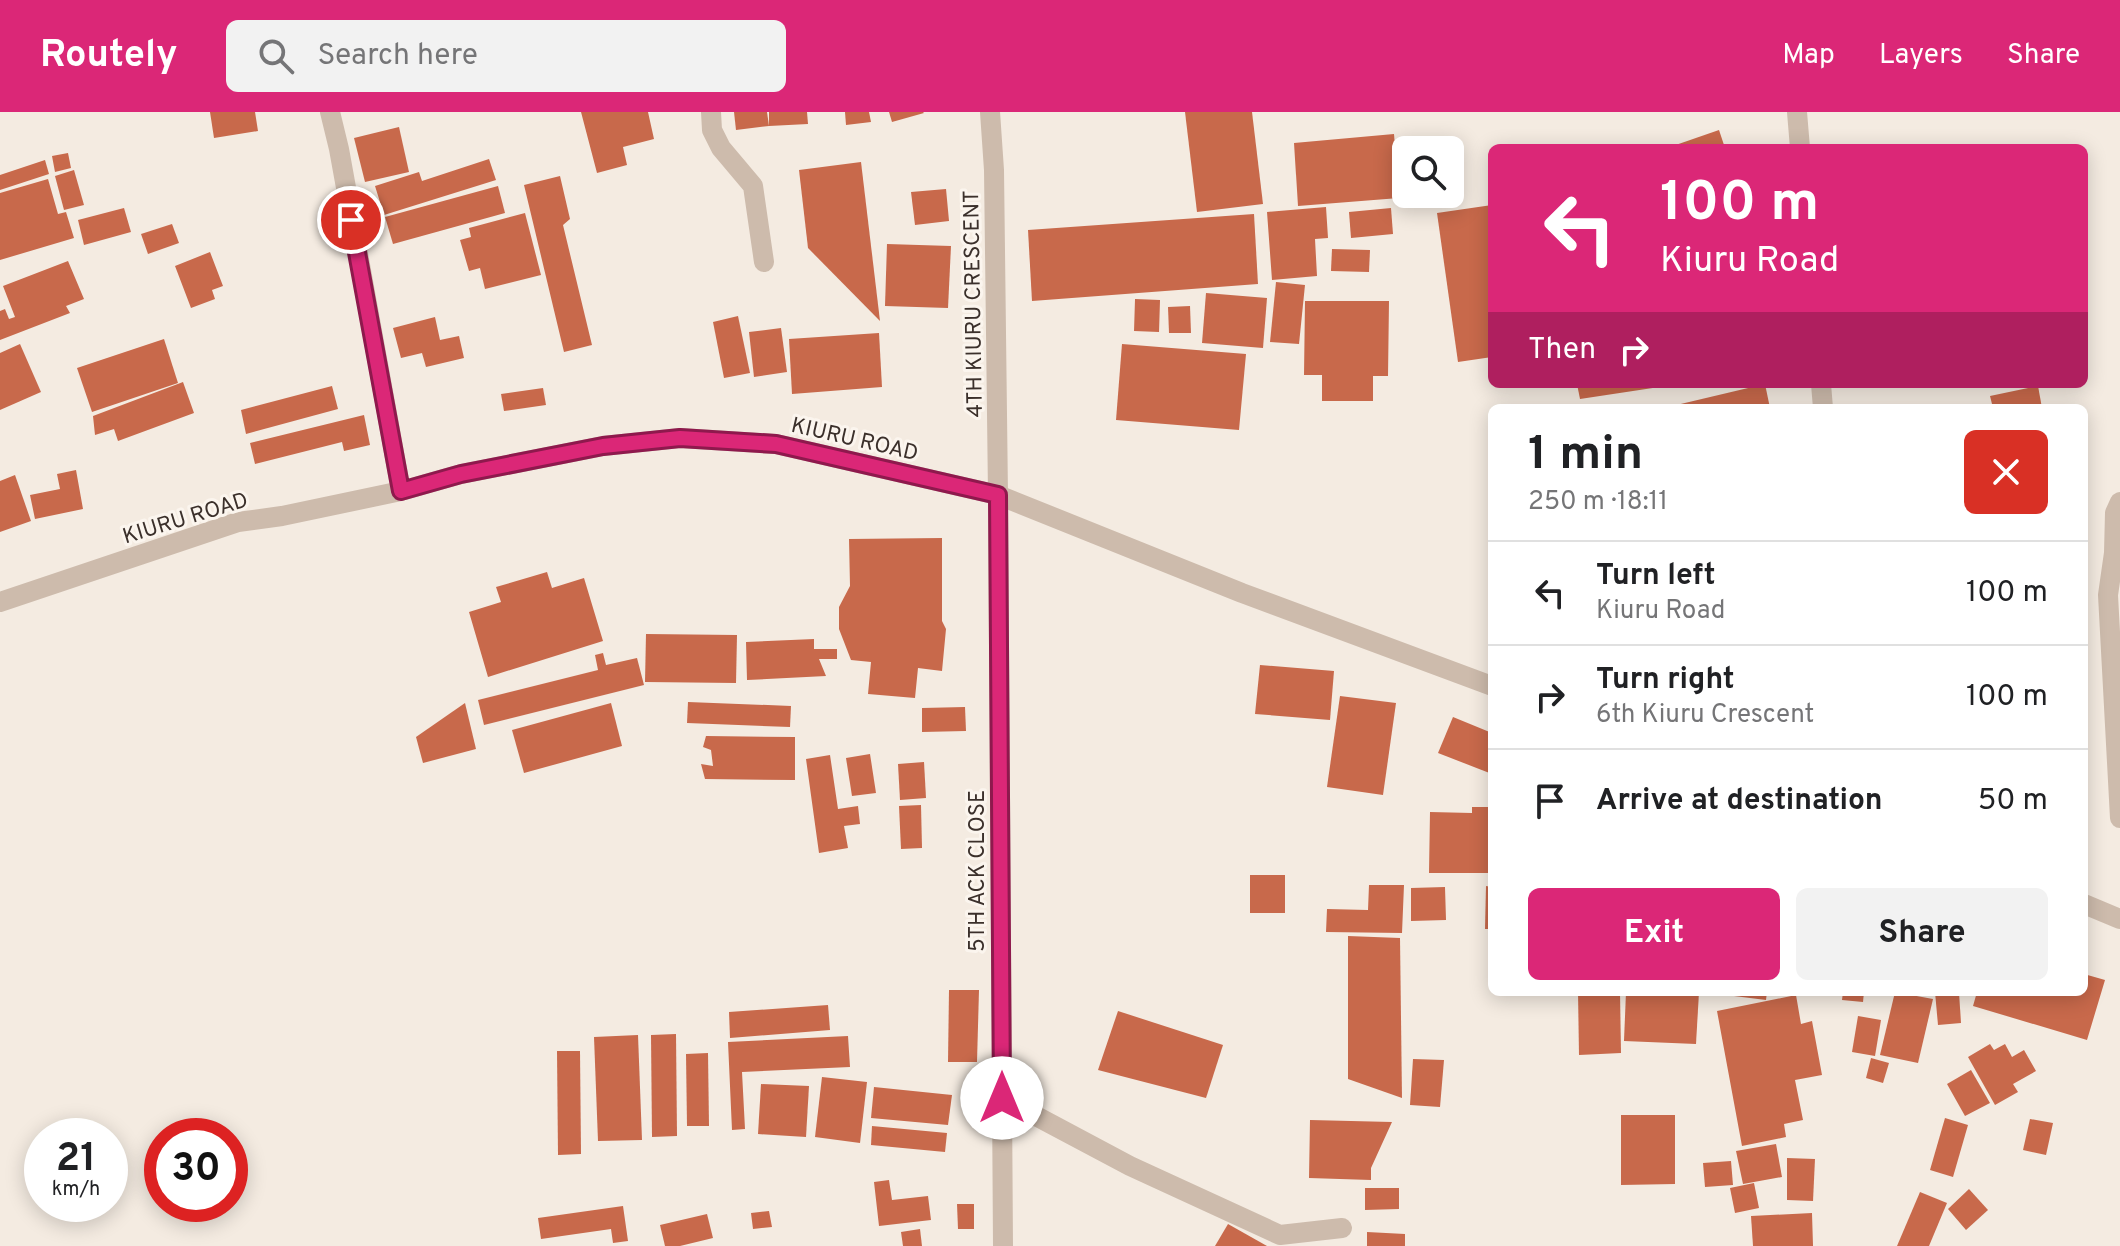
<!DOCTYPE html>
<meta charset="utf-8">
<style>
:root{--surface:#fff;--page:#f2f2f2;--text:#202124;--muted:#757577;--line:#e0e0e0;--accent:#db2777}
body{margin:0;font-family:Overpass,sans-serif;background:var(--page);color:var(--text);height:100vh;display:flex;flex-direction:column;font-size:30px;white-space:nowrap}
*{box-sizing:border-box;margin:0}
p{font-size:26px;color:var(--muted)}
.icon{flex:none;width:44px;height:44px;fill:none;stroke:currentColor;stroke-width:2;stroke-linecap:round;stroke-linejoin:round}
.map{position:relative;flex:1;overflow:hidden}
.side{position:absolute;left:1488px;top:292px;width:600px;height:592px;display:flex;flex-direction:column;background:var(--surface);border-radius:12px;box-shadow:0 4px 20px #0003}
.side>*{flex:none}
.banner{position:absolute;left:1488px;top:32px;width:600px;height:244px;border-radius:12px;box-shadow:0 4px 20px #0003;background:#db2777;color:#fff;overflow:hidden}
.fabs{position:absolute;left:1392px;top:24px;display:grid;gap:16px}
.fabs a{display:grid;place-items:center;width:72px;height:72px;border-radius:12px;background:var(--surface);box-shadow:0 4px 20px #0003;font-size:40px}
.speed{position:absolute;left:24px;top:1006px;display:flex;gap:16px;font-size:40px;font-weight:700;text-align:center}
.speed>*{display:grid;place-content:center;width:104px;height:104px;border-radius:50%;background:var(--surface);box-shadow:0 4px 20px #0003;line-height:1}
.speed small{font-size:20px;font-weight:400}
.speed .limit{border:12px solid #d22;background:#fff;color:#111}
.pin{position:absolute;display:grid;place-items:center;width:68px;height:68px;color:#fff;margin:-34px;border:4px solid #fff;border-radius:50%;box-shadow:0 2px 8px #0007}
.me{position:absolute;width:88px;margin:-44px;rotate:0deg;stroke-linejoin:round;filter:drop-shadow(0 0 6px #0008)}
.turn{display:flex;align-items:center;gap:28px;height:168px;padding:0 40px;font-size:36px}
.turn .icon{width:104px;height:104px;stroke-width:2.5}
.turn b{display:block;font-size:56px;line-height:68px}
.then{display:flex;align-items:center;height:76px;padding:0 40px;background:#0003;gap:16px;font-size:30px}
.round{display:grid;place-items:center;flex:none;width:84px;height:84px;border-radius:12px;background:var(--page)}
.head{display:flex;align-items:center;justify-content:space-between;height:136px;padding:0 40px}
h1{font-size:48px;font-weight:700;line-height:60px}
.button{display:flex;gap:16px;margin-top:auto;padding:16px 40px}
.button a{flex:1;height:92px;border-radius:12px;background:var(--accent);color:#fff;font-size:32px;font-weight:700;line-height:92px;text-align:center}
.button a+a{background:var(--page);color:var(--text)}
ul{padding:0;list-style:none}
li{display:flex;align-items:center;gap:24px;height:104px;padding:0 40px;border-top:2px solid var(--line)}
li div{flex:1}
li b{display:block;font-size:30px}
li em{font-style:normal}
header{display:flex;align-items:center;gap:48px;box-sizing:border-box;height:112px;padding:0 40px;background:var(--accent);color:#fff}
header strong{font-size:38px}
nav{display:flex;gap:44px;margin-inline-start:auto;font-size:28px}
.search{width:560px;height:72px;background:var(--page);display:flex;align-items:center;gap:20px;box-sizing:border-box;padding:0 28px;border-radius:12px;color:var(--muted);font-size:30px}
.map>svg:first-child{display:block}
.building{fill:#c8694b}
.lines{fill:none;stroke-linecap:round;stroke-linejoin:round}
.service{stroke:#cdbbac;stroke-width:20}
.minor{stroke:#cdbbac;stroke-width:20}
.tertiary{stroke:#cdbbac;stroke-width:20}
.route-casing{stroke:#8e194d;stroke-width:20}
.route{stroke:#db2777;stroke-width:14}
.labels{text-anchor:middle;stroke-width:6;stroke-linejoin:round;paint-order:stroke}
.street-label{font-size:22px;fill:#3b302b;stroke:#fbf5ee}
</style>
<header>
<strong>Routely</strong>
<div class="search"><svg class="icon" aria-label="search" viewBox="0 0 24 24"><circle cx="10" cy="10" r="6"/><path d="M15 15l6 6"/></svg>Search here</div>
<nav><a>Map</a><a>Layers</a><a>Share</a></nav>
</header>
<div class="map">
<svg width="2120" height="1134" viewBox="0 0 2120 1134">
<rect width="100%" height="100%" fill="#f4ebe1"/>
<g class="building">
<polygon points="210,0 255,0 258,19 214,26"/>
<polygon points="581,0 648,0 654,27 623,35 627,53 597,61"/>
<polygon points="734,0 767,0 769,14 736,18"/>
<polygon points="769,0 807,0 808,12 769,14"/>
<polygon points="845,0 869,0 871,10 846,13"/>
<polygon points="889,0 923,0 924,1 892,10"/>
<polygon points="1185,0 1252,0 1263,92 1197,100"/>
<polygon points="399,15 409,60 365,70 354,26"/>
<polygon points="1719,18 1725,36 1667,36"/>
<polygon points="1394,22 1399,86 1298,94 1294,31"/>
<polygon points="68,41 71,56 55,60 52,44"/>
<polygon points="489,47 496,68 384,103 375,74 419,60 422,69"/>
<polygon points="45,48 49,62 0,78 0,63"/>
<polygon points="861,50 880,209 808,136 799,58"/>
<polygon points="74,58 84,93 64,98 55,64"/>
<polygon points="560,64 570,107 563,113 592,233 564,240 524,73"/>
<polygon points="48,67 58,102 66,100 74,126 0,148 0,81"/>
<polygon points="498,74 505,101 393,132 385,105"/>
<polygon points="946,77 949,109 915,113 911,80"/>
<polygon points="1492,93 1492,245 1458,250 1437,101"/>
<polygon points="1326,95 1328,126 1315,127 1317,164 1272,168 1267,100"/>
<polygon points="124,96 131,120 84,133 78,108"/>
<polygon points="1391,96 1393,122 1351,126 1349,100"/>
<polygon points="525,101 541,163 485,177 480,156 469,159 460,128 471,125 469,116"/>
<polygon points="1254,102 1258,172 1032,189 1028,118"/>
<polygon points="172,112 179,131 148,142 141,122"/>
<polygon points="887,132 951,134 948,196 885,194"/>
<polygon points="1332,137 1370,138 1369,160 1331,159"/>
<polygon points="210,140 223,174 212,178 215,187 191,196 175,154"/>
<polygon points="68,149 84,187 66,194 70,201 0,228 0,199 5,197 9,207 15,205 3,174"/>
<polygon points="1276,170 1305,173 1299,232 1270,230"/>
<polygon points="1206,181 1267,186 1263,236 1202,231"/>
<polygon points="1135,187 1160,188 1159,220 1134,219"/>
<polygon points="1305,189 1389,189 1388,264 1373,264 1373,289 1322,289 1322,263 1304,263"/>
<polygon points="1190,194 1191,221 1169,221 1168,195"/>
<polygon points="738,204 750,261 724,266 713,210"/>
<polygon points="435,205 440,228 459,224 464,246 426,255 422,241 401,246 393,216"/>
<polygon points="781,216 787,260 754,265 749,220"/>
<polygon points="879,221 882,275 792,282 789,227"/>
<polygon points="164,227 178,271 92,300 77,256"/>
<polygon points="20,232 41,280 0,298 0,241"/>
<polygon points="1122,232 1246,242 1239,318 1116,308"/>
<polygon points="183,270 194,301 118,329 114,317 95,323 93,304"/>
<polygon points="1577,272 1666,272 1666,274 1580,287"/>
<polygon points="1765,272 1770,296 1668,296 1668,295"/>
<polygon points="332,274 338,297 246,322 241,298"/>
<polygon points="2038,274 2042,296 1993,296 1990,284"/>
<polygon points="543,276 546,293 504,299 501,282"/>
<polygon points="364,303 370,333 344,339 342,330 255,352 250,331"/>
<polygon points="76,358 83,397 35,407 30,383 60,377 57,362"/>
<polygon points="15,363 31,409 0,420 0,369"/>
<polygon points="942,426 942,509 946,517 942,559 918,556 915,586 868,582 871,550 851,548 839,517 839,495 850,474 849,427"/>
<polygon points="547,460 552,476 584,466 603,529 488,565 469,500 501,490 496,475"/>
<polygon points="646,522 737,523 736,571 645,570"/>
<polygon points="814,527 814,537 837,537 837,547 819,547 826,564 747,568 746,530"/>
<polygon points="603,541 606,553 637,546 644,573 484,613 478,588 598,558 595,543"/>
<polygon points="1260,553 1334,559 1330,608 1255,602"/>
<polygon points="1340,584 1396,591 1383,683 1327,675"/>
<polygon points="688,590 791,594 790,615 687,611"/>
<polygon points="465,591 476,637 423,651 416,625"/>
<polygon points="611,591 622,634 524,661 512,618"/>
<polygon points="965,595 966,619 922,620 922,596"/>
<polygon points="1453,605 1492,621 1492,662 1438,641"/>
<polygon points="706,624 795,625 795,668 705,667 701,652 713,654 711,638 703,635"/>
<polygon points="870,642 876,681 852,684 846,646"/>
<polygon points="830,643 838,697 858,694 860,712 844,714 848,736 819,741 806,647"/>
<polygon points="924,650 926,686 900,688 898,652"/>
<polygon points="921,693 922,736 901,737 899,694"/>
<polygon points="1472,695 1492,695 1492,761 1429,761 1430,700 1472,701"/>
<rect x="1250" y="763" width="35" height="38"/>
<polygon points="1369,773 1404,773 1402,821 1326,820 1327,797 1368,798"/>
<polygon points="1486,774 1492,775 1492,817 1485,817"/>
<polygon points="1445,775 1446,808 1411,809 1411,776"/>
<polygon points="1348,824 1400,826 1402,986 1348,967"/>
<polygon points="2084,862 2105,868 2087,928 1973,894 1977,880 2084,880"/>
<polygon points="949,878 979,878 977,950 948,950"/>
<polygon points="1578,880 1620,880 1621,941 1579,943"/>
<polygon points="1626,880 1699,880 1696,932 1624,929"/>
<polygon points="1718,880 1767,880 1766,888 1718,882"/>
<polygon points="1843,880 1864,880 1863,890 1842,888"/>
<polygon points="1895,880 1933,887 1918,951 1880,943"/>
<polygon points="1935,880 1959,880 1961,911 1938,913"/>
<polygon points="1796,883 1801,912 1812,909 1822,963 1795,968 1803,1008 1784,1012 1786,1025 1742,1034 1717,899"/>
<polygon points="828,893 830,918 730,926 729,900"/>
<polygon points="1118,899 1223,933 1206,986 1098,958"/>
<polygon points="1858,904 1881,908 1875,944 1852,940"/>
<polygon points="676,922 677,1024 652,1025 651,923"/>
<polygon points="638,923 642,1028 598,1029 594,925"/>
<polygon points="848,924 850,955 742,960 745,1017 732,1018 728,930"/>
<polygon points="1990,932 1994,938 2005,932 2012,945 2024,938 2036,959 2013,972 2018,980 1995,993 1968,945"/>
<polygon points="557,939 580,939 581,1042 558,1043"/>
<polygon points="708,941 709,1014 687,1014 686,942"/>
<polygon points="1871,946 1889,951 1883,971 1866,966"/>
<polygon points="1413,947 1444,948 1440,995 1410,993"/>
<polygon points="1971,958 1990,991 1965,1004 1947,972"/>
<polygon points="822,965 867,970 860,1031 815,1025"/>
<polygon points="761,972 809,974 806,1025 758,1022"/>
<polygon points="874,975 952,983 948,1013 871,1006"/>
<polygon points="1621,1003 1675,1003 1675,1072 1621,1073"/>
<polygon points="1945,1006 1968,1013 1953,1065 1930,1058"/>
<polygon points="2030,1007 2053,1011 2046,1043 2023,1038"/>
<polygon points="1310,1008 1392,1010 1371,1056 1371,1068 1309,1066"/>
<polygon points="872,1014 947,1021 945,1040 871,1033"/>
<polygon points="1776,1032 1782,1065 1743,1072 1736,1039"/>
<polygon points="1787,1046 1815,1047 1813,1089 1787,1088"/>
<polygon points="1731,1049 1733,1073 1705,1075 1703,1051"/>
<polygon points="889,1068 892,1088 928,1084 931,1108 879,1114 874,1070"/>
<polygon points="1754,1071 1759,1096 1735,1101 1730,1076"/>
<polygon points="1365,1076 1399,1076 1399,1097 1365,1098"/>
<polygon points="1969,1077 1988,1098 1966,1118 1948,1097"/>
<polygon points="1920,1080 1947,1091 1929,1134 1897,1134"/>
<polygon points="957,1092 974,1092 974,1117 958,1117"/>
<polygon points="623,1094 628,1129 613,1131 611,1117 541,1127 538,1106"/>
<polygon points="769,1099 772,1115 753,1117 751,1101"/>
<polygon points="1812,1101 1813,1134 1753,1134 1751,1104"/>
<polygon points="707,1102 713,1126 680,1134 665,1134 660,1113"/>
<polygon points="1228,1112 1267,1134 1215,1134"/>
<polygon points="920,1117 922,1134 903,1134 901,1120"/>
<polygon points="1367,1120 1405,1122 1405,1134 1367,1134"/>
</g>
<g class="lines">
<polyline class="service" points="1002,986 1130,1054 1280,1123 1342,1116"/>
<g class="minor">
<polyline points="330,0 339,37 401,379"/>
<polyline points="711,0 712,18 721,36 753,74 764,150"/>
<polyline points="990,0 994,58 998,383 1003,1134"/>
<polyline points="1797,0 1800,36"/>
<polyline points="1821,272 1823,296"/>
<polyline points="2120,390 2115,401 2114,441 2108,483 2120,706"/>
</g>
<g class="tertiary">
<polyline points="0,490 238,410 282,404 401,379 461,362 603,334 680,326 776,332 998,383 1242,481 1492,574"/>
<polyline points="2084,792 2120,807"/>
</g>
</g>
<g class="lines">
<defs>
<polyline id="route" points="351,108 401,379 461,362 603,334 680,326 776,332 998,383 1002,986"/>
</defs>
<use href="#route" class="route-casing"/>
<use href="#route" class="route"/>
</g>
<g class="labels">
<g class="street-label">
<text transform="translate(972 192) rotate(-91)" y="8">4TH KIURU CRESCENT</text>
<text transform="translate(855 326) rotate(13)" y="8">KIURU ROAD</text>
<text transform="translate(185 405) rotate(-17)" y="8">KIURU ROAD</text>
<text transform="translate(976 759) rotate(-90)" y="8">5TH ACK CLOSE</text>
</g>
</g>
</svg>
<div class="fabs">
<a><svg class="icon" aria-label="search" viewBox="0 0 24 24"><circle cx="10" cy="10" r="6"/><path d="M15 15l6 6"/></svg></a>
</div>
<div class="speed"><div>21<small>km/h</small></div><div class="limit">30</div></div>
<div class="pin" style="left:351px;top:108px;background:#d93025"><svg class="icon" aria-label="arrive" viewBox="0 0 24 24"><path d="M6 21V4h12l-3 4 3 4H6"/></svg></div>
<svg class="me" style="left:1002px;top:986px" viewBox="-20 -20 40 40"><circle r="19" fill="#fff"/><path d="M0-13L10 11 0 6-10 11z" fill="#db2777"/></svg>
<div class="banner">
<div class="turn"><svg class="icon" aria-label="left" viewBox="0 0 24 24"><path d="M17 20v-9H6M10 6l-5 5 5 5"/></svg><div><b>100 m</b>Kiuru Road</div></div>
<div class="then">Then<svg class="icon" aria-label="right" viewBox="0 0 24 24"><path d="M7 20v-9h11M14 6l5 5-5 5"/></svg></div>
</div>
<section class="side">
<div class="head"><div><h1>1 min</h1><p>250 m · 18:11</p></div><a class="round" style="background:#d93025;color:#fff"><svg class="icon" aria-label="close" viewBox="0 0 24 24"><path d="M6 6l12 12M18 6L6 18"/></svg></a></div>
<ul>
<li><svg class="icon" aria-label="left" viewBox="0 0 24 24"><path d="M17 20v-9H6M10 6l-5 5 5 5"/></svg><div><b>Turn left</b><p>Kiuru Road</p></div><em>100 m</em></li>
<li><svg class="icon" aria-label="right" viewBox="0 0 24 24"><path d="M7 20v-9h11M14 6l5 5-5 5"/></svg><div><b>Turn right</b><p>6th Kiuru Crescent</p></div><em>100 m</em></li>
<li><svg class="icon" aria-label="arrive" viewBox="0 0 24 24"><path d="M6 21V4h12l-3 4 3 4H6"/></svg><div><b>Arrive at destination</b></div><em>50 m</em></li>
</ul>
<div class="button"><a>Exit</a><a>Share</a></div>
</section>
</div>
